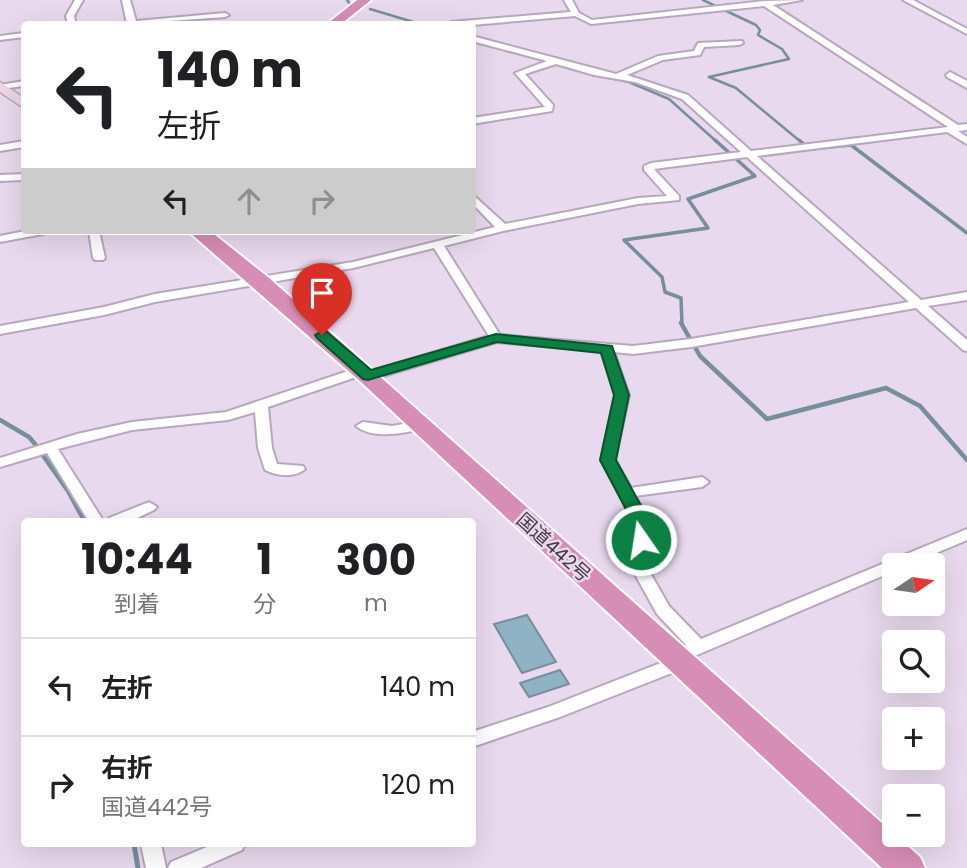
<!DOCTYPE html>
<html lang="ja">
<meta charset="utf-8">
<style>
:root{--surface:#fff;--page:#f6f6f6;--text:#202124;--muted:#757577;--line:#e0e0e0}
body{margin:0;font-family:Poppins,"Noto Sans JP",sans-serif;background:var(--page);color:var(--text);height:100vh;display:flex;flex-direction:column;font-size:26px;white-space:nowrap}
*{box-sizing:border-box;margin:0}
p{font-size:23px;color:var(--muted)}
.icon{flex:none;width:38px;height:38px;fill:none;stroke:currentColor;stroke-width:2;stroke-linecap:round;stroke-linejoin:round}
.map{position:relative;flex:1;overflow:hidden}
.details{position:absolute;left:21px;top:518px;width:455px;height:329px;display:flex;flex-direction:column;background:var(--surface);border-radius:7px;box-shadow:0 7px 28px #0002}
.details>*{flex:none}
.guide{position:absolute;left:21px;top:21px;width:455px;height:214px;border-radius:7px;box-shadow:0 7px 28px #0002;background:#fff;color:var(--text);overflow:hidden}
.needle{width:46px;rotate:77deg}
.tools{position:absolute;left:882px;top:553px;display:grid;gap:14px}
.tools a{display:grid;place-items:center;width:63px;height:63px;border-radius:7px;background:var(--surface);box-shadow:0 7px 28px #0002;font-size:35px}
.pin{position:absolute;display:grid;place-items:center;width:60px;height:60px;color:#fff;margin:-72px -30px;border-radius:50% 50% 50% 0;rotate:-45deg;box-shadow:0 0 7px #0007}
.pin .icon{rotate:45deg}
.me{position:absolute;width:77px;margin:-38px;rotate:347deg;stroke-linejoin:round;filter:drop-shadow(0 0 5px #0008)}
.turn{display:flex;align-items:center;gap:24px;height:147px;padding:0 21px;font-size:32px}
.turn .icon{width:91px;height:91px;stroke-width:2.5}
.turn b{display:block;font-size:49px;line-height:60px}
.lanes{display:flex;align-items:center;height:66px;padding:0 21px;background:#0003;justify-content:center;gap:35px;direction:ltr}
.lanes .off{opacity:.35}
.eta{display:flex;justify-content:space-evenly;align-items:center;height:119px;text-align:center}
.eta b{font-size:42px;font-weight:700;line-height:49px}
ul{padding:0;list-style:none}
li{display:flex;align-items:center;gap:21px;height:98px;padding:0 21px;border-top:2px solid var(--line)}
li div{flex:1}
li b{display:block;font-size:26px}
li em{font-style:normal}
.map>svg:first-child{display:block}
.water{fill:#8fb2c4;stroke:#778e9d;stroke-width:2}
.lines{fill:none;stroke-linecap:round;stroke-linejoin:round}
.stream-far3{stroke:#778e9d;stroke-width:2.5}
.stream-far2{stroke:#778e9d;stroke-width:3.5}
.stream-far1{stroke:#778e9d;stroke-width:4.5}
.stream{stroke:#778e9d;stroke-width:5}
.minor-casing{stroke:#b7a8bc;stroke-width:4}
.secondary-casing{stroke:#b7a8bc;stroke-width:3}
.trunk-casing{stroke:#fff;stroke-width:4}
.minor{fill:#fff;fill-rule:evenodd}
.secondary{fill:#f0d5e4;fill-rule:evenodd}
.trunk{fill:#d78eb6;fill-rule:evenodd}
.route{fill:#0b8043;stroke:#07532c;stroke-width:2}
.labels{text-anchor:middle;stroke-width:5;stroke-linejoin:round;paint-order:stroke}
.street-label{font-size:19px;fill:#403942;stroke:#e9d9ee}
</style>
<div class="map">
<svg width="967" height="868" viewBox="0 0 967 868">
<rect width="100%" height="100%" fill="#e9d9ee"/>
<g class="water">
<polygon points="527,615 556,662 522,673 494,624"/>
<polygon points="560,670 569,684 529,697 520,683"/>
</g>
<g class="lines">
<g class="stream-far3">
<polyline points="347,0 350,4"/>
<polyline points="703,0 756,25 760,30 758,35 782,49 789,59 709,77"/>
<polyline points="370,9 420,24"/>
<polyline points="161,24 186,24"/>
<polyline points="472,41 583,71"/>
<polyline points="601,76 629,82 669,99 717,142"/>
<polyline points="709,77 736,88 801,142"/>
</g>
<g class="stream-far2">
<polyline points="799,140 805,145"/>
<polyline points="810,149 851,145 967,233"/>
<polyline points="682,325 681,298 665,292 662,277 624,240 708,228 688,199 755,176 715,140"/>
</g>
<g class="stream-far1">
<polyline points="681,323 700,356 767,419 886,388 920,406 967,460"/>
<polyline points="0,420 29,437 35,444 68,491 85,522"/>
</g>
<polyline class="stream" points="134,844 138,868"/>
<defs>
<g id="minor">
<polygon points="75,0 83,0 74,16 76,24 68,24 66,16"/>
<polygon points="122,0 130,0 136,21 225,13 229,15 225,17 127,24"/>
<path d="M564 0H572L579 13 592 20 765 1 802 0 773 5 958 125 967 124V130L958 131 967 137V144L947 132 757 156 921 300 967 292V300L928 306 967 340V351L963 350 916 308 691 347 633 354 614 352 629 395 615 460 631 488 702 477 709 482 702 487 635 496 645 513 649 540 648 569 669 606 701 639 967 529V540L908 565H894V571L697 655 691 656 685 655 682 650 686 645 657 614 632 569 633 540 629 513 601 460 615 395 601 351 497 342 373 379H363L362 375 268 407 272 448 277 464 303 466 305 469C295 478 277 476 265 470L258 448 255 412 228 420 132 430 58 449 104 522H89L47 453 0 467V458L77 434 132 422 226 412 357 368H367L368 372 489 336 434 248 353 268 155 302 104 315 0 334V326L104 307 155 294 353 262 495 227 472 203V194L505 224 638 198 667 196 644 170V166L651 163 741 152 682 99 635 82 594 75 556 64 525 74 553 105 552 111 472 124V118L545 107 515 73 547 61 472 41V36L616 74 658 56 694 51 698 43 742 41 743 43 739 45 704 47 700 55 663 60 627 75 688 95 751 151 948 127 764 6 591 24 575 16 472 25 447 24 451 22 571 12ZM747 157 909 302 691 339 633 346 500 335 444 246 503 231 638 204 679 200V196L654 169Z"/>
<polygon points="903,0 913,0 967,29 967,34"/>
<polygon points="24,33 24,37 0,40 0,36"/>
<polygon points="950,72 967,81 967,88 947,77 946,75"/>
<polygon points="24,81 24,86 0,89 0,85"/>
<polygon points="24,141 24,147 0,151 0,145"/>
<polygon points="24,174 24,180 0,181 0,175"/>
<polygon points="25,231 48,231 43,234 0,242 0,236"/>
<polygon points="89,231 99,231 105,258 103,260 95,260 93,258"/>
<path d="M420 421 425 422 427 425 425 428C405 433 373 440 356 426L363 422 392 426Z"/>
<polygon points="149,502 157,507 154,510 129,522 107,522 109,518"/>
<polygon points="681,655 687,657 690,662 687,667 560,717 472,747 472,732 548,707"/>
<polygon points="141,844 161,844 166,868 146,868"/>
<polygon points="214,844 245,844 242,850 201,868 168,868 171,862"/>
</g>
<polygon id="secondary" points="0,82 24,98 24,108 0,92"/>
<g id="trunk">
<polygon points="357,0 371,0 341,24 327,24"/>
<polygon points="188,231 210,231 269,278 920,857 925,868 882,868 360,381"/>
</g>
</defs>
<use href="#minor" class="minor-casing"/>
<use href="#secondary" class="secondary-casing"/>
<use href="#trunk" class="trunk-casing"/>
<use href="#minor" class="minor"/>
<use href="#secondary" class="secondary"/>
<use href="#trunk" class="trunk"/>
</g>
<polygon class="route" points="322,331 327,332 371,370 496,334 612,346 629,395 616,460 645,513 650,540 647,544 641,546 632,540 628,513 600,460 614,395 601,353 497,342 368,380 363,379 317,338 315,335"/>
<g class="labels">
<g class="street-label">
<text transform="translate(554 547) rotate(42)" y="7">国道442号</text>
</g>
</g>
</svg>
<div class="tools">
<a><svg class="needle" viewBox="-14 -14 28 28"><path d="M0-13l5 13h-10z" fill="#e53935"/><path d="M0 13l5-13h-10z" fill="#757577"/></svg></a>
<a><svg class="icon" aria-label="search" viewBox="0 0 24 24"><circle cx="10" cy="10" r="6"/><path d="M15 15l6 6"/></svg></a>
<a>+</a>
<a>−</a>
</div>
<div class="pin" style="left:322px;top:335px;background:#d93025"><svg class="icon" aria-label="arrive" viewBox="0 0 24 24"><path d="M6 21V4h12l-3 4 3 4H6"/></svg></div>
<svg class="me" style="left:641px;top:540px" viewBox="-20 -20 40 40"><circle r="17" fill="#0b8043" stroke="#fff" stroke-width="3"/><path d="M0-11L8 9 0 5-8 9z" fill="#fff"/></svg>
<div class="guide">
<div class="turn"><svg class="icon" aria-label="left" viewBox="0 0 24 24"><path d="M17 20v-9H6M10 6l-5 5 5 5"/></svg><div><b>140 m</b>左折</div></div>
<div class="lanes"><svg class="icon" aria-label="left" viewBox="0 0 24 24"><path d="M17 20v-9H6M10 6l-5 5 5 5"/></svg><svg class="icon off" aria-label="ahead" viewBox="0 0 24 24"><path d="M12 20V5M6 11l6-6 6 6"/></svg><svg class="icon off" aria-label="right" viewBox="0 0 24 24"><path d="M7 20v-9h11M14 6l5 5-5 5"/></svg></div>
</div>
<section class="details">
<div class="eta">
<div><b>10:44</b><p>到着</p></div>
<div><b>1</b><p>分</p></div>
<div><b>300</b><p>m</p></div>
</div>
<ul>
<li><svg class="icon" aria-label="left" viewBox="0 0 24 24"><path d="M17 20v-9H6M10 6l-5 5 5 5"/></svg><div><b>左折</b></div><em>140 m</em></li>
<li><svg class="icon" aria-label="right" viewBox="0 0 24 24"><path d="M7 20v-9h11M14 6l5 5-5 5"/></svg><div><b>右折</b><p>国道442号</p></div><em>120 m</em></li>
</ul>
</section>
</div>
